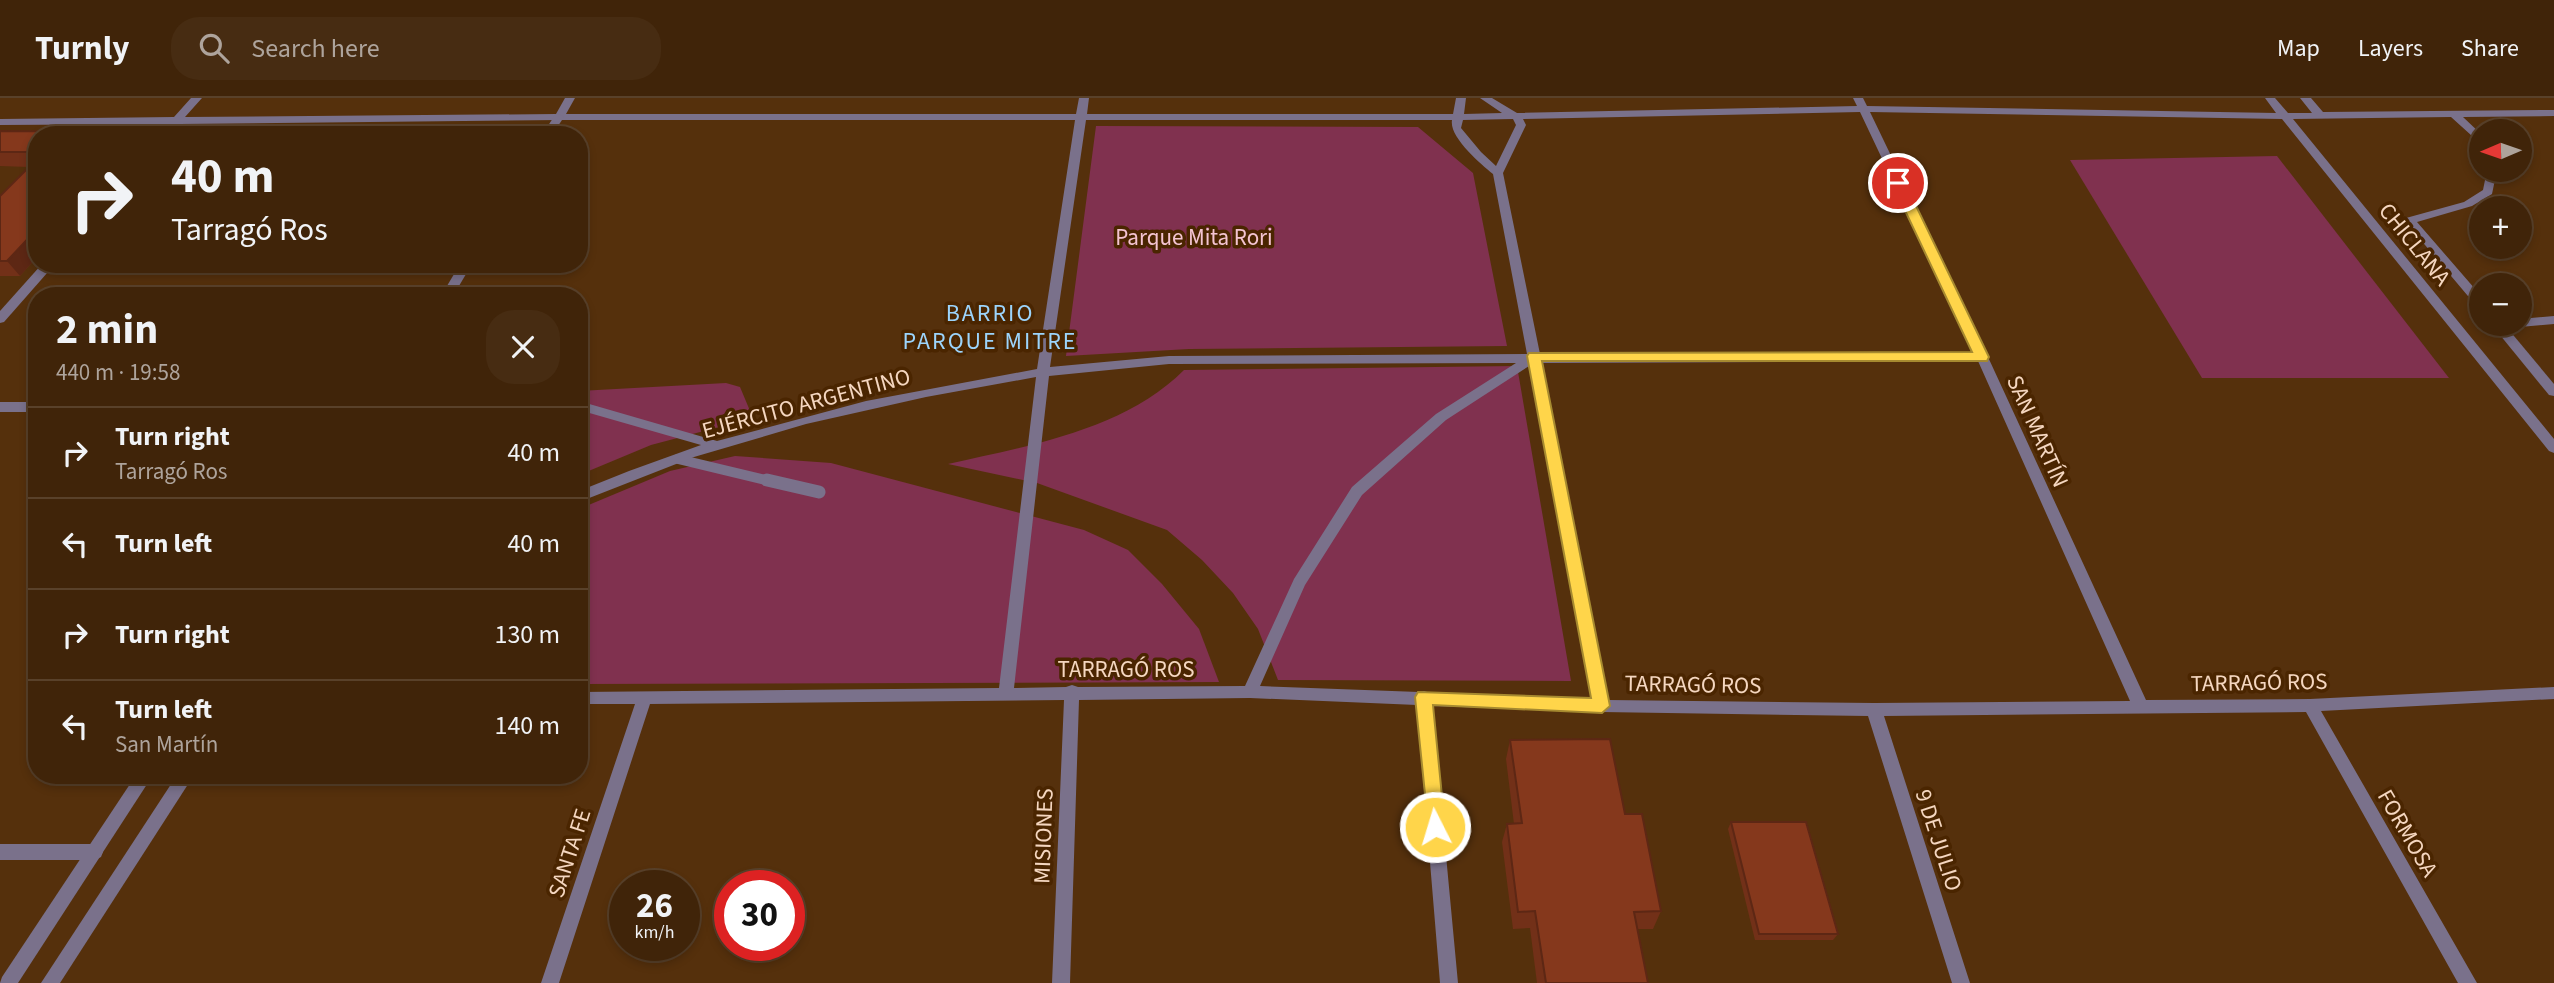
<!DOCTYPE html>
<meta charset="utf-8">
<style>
:root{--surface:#402409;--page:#472c12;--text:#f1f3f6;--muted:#aea49c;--line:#59412a}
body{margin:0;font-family:"Source Sans 3",sans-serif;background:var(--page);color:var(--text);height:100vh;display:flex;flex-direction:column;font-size:26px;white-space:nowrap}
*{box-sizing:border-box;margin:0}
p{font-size:23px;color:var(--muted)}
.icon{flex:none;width:38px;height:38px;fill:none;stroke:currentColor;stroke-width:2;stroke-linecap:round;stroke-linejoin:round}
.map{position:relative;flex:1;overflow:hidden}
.side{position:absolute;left:28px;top:189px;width:560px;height:497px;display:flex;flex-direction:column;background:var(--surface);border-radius:28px;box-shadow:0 4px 10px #0003,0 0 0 2px var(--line)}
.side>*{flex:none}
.guide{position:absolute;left:28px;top:28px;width:560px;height:147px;border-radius:28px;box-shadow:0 4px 10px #0003,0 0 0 2px var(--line);background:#402409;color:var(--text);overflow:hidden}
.needle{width:46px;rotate:268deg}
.fabs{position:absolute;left:2469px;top:21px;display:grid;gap:14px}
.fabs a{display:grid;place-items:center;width:63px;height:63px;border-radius:50%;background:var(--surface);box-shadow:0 4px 10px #0003,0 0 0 2px var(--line);font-size:35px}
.speed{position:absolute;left:609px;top:772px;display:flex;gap:14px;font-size:35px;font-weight:700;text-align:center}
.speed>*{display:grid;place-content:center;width:91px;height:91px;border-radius:50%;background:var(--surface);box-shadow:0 4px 10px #0003,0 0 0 2px var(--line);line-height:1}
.speed small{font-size:18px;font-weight:400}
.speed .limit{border:10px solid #d22;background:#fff;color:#111}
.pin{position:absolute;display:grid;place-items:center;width:60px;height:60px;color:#fff;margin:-30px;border:4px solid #fff;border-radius:50%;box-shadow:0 2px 7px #0007}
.me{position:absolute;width:77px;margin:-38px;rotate:355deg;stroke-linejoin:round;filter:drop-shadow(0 0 5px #0008)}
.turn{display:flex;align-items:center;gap:24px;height:147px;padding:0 28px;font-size:32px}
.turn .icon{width:91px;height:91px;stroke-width:2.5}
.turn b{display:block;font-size:49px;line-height:60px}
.round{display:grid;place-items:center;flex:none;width:74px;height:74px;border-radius:28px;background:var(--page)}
.headline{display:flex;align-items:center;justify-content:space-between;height:119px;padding:0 28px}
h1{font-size:42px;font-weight:700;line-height:52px}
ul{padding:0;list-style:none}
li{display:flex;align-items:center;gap:21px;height:91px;padding:0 28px;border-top:2px solid var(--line)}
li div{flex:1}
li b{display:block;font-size:26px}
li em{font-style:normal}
header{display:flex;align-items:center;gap:42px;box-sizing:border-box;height:98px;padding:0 35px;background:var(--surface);border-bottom:2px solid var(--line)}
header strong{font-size:33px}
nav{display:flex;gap:38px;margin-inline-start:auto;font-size:24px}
.search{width:490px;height:63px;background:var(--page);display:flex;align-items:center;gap:18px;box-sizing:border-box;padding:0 24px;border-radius:28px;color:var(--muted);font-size:26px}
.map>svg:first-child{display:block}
.green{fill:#80314f}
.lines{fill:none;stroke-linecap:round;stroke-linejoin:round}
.service-far1{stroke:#7a718b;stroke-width:10}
.service{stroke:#7a718b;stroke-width:13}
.minor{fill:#7a718b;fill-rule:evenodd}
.tertiary{fill:#7a718b;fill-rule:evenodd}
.wall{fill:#723018}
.shaded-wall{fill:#5d2714}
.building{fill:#85381c;stroke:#5d2714;stroke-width:2}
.route{fill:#ffd54a;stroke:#a68a30;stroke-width:2}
.labels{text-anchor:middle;stroke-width:7;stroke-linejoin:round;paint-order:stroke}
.park-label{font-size:23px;fill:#f4c4d2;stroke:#4a2500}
.street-label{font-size:23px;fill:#f5d7c0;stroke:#4a2500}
.neighbourhood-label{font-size:24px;letter-spacing:2px;fill:#9cd4fb;stroke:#4a2500}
</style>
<header>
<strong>Turnly</strong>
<div class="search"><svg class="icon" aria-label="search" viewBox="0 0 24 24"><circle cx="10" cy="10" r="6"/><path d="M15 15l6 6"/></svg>Search here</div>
<nav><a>Map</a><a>Layers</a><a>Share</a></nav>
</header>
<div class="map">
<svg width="2554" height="885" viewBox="0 0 2554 885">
<rect width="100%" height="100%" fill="#55300c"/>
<g class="green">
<polygon points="1096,28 1418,29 1473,75 1507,248 1189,251 1066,258"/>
<polygon points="2277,58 2449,280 2202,280 2070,62"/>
<path d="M1517 268 1571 583 1278 582 1258 531 1233 495 1202 462 1167 432 1037 385 948 366C1028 348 1124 332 1184 272Z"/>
<polygon points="726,285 740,289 753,320 651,347 579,377 579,293"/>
<polygon points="735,358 831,365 1084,432 1128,452 1162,486 1199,531 1219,584 579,586 579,411 670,373"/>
</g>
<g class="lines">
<polyline class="service-far1" points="678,361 774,384"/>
<polyline class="service" points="767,382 819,394"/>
<g class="minor">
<path d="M191 0H202L185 19 556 16 565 0H575L566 16H1076L1079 0H1089L1087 16H1453L1456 0H1466L1464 16 1502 15 1480 0H1492L1517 15 1857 8 1853 0H1863L1867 8 2276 15 2265 0H2275L2288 15H2312L2300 0H2311L2323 14 2554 12V18L2463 19 2482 37V47L2451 19 2293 21 2554 341V355L2549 353 2282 21 1870 14 1988 259 2146 602 2310 601 2554 589V601L2321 613 2477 885H2458L2306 614 1884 618 1970 885H1952L1868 618 1602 614 1432 608 1458 885H1440L1417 607 1250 600 1079 602 1070 885H1052L1064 602 650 606 559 885H541L635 606H579V594L999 590 1036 279 926 299 806 326 694 359 579 404V393L629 373 701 347 579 312V303L717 343 866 303 1037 271 1075 22H559L179 26 169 37H158L168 26 0 27V21L174 19ZM1860 14 1974 255 1540 256 1503 75 1526 27 1523 21ZM1513 21 1516 27 1496 68 1481 54 1461 30 1463 22ZM1086 22H1452C1449 39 1480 65 1493 76L1527 256 1169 258 1050 269ZM1978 263 2130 603 1874 605 1608 602 1541 265ZM1516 265 1436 316 1352 389 1294 481 1245 588 1078 589 1072 587 1066 589 1014 590 1049 278 1169 266ZM1529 268 1593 601 1430 595 1424 593 1419 594 1260 588 1305 487 1362 397 1446 322Z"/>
<polygon points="2487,72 2497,72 2492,96 2472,108 2417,124 2482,199 2482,211 2478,210 2404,122 2406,120 2464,104 2483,92"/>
<polygon points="42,166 55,166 4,224 0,225 0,213"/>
<polygon points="2554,218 2554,226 2520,229 2514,226 2520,226 2520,221"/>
<polygon points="2491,226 2504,226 2554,286 2554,298 2549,297"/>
<rect x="0" y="304" width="37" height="10"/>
<polygon points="0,746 95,746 101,749 103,754 101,759 95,762 0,762"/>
</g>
<g class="tertiary">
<polygon points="559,16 564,19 552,37 542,37 555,17"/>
<polygon points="460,166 472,166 453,198 441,198"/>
<polygon points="136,677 153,677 18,885 0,885 2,879"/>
<polygon points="177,677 194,677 60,885 41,885"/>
</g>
</g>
<g class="wall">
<polygon points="0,33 37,37 37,159 20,178 0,178 0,98 29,69 0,68"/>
<polygon points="1510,642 1625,716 1661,813 1653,831 1638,831 1648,885 1537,885 1530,830 1513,831 1502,744 1507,726 1514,726 1506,661"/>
<polygon points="1731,724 1838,836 1833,842 1755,842 1728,731"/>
</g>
<polygon class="shaded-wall" points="37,131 37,159 20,178 7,163"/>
<g class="building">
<polygon points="0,33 127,34 125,37 37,37 37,54 0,54"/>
<polygon points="37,61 37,131 7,163 0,163 0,98"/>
<polygon points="1610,641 1625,716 1642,716 1661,813 1634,814 1648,885 1546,885 1535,813 1518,814 1507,726 1522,725 1510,642"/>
<polygon points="1731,724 1806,724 1838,836 1759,836"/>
</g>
<polygon class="route" points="1898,81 1905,85 1989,259 1987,263 1542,263 1610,608 1602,615 1433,607 1445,729 1442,735 1435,738 1429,735 1415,599 1418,594 1591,600 1527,258 1529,255 1972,254 1892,85"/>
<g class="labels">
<g class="park-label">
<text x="1194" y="147">Parque Mita Rori</text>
</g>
<g class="street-label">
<text transform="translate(2415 146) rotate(51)" y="8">CHICLANA</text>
<text transform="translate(806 305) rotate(-15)" y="8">EJÉRCITO ARGENTINO</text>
<text transform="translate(2038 333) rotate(66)" y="8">SAN MARTÍN</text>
<text x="1126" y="579">TARRAGÓ ROS</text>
<text transform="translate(2259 584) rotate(-1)" y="8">TARRAGÓ ROS</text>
<text transform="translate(1693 586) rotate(1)" y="8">TARRAGÓ ROS</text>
<text transform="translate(2408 735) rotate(60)" y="8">FORMOSA</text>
<text transform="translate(1043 738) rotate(-88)" y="8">MISIONES</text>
<text transform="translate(1939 742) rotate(72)" y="8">9 DE JULIO</text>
<text transform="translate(569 755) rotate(-72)" y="8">SANTA FE</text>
</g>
<g class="neighbourhood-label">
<text x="990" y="223">BARRIO<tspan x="990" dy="28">PARQUE MITRE</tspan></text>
</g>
</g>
</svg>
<div class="fabs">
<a><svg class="needle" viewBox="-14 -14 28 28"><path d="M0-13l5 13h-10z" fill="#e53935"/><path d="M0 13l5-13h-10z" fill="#aea49c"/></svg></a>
<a>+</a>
<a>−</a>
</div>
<div class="speed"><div>26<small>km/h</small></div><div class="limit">30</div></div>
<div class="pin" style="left:1898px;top:85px;background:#d93025"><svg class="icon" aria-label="arrive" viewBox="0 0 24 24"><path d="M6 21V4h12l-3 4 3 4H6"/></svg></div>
<svg class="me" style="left:1435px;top:729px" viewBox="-20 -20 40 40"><circle r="17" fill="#ffd54a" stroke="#fff" stroke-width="3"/><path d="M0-11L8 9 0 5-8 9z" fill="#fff"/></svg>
<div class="guide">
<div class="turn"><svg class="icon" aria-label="right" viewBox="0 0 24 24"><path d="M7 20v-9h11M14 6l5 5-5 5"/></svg><div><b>40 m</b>Tarragó Ros</div></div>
</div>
<section class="side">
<div class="headline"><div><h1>2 min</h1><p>440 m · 19:58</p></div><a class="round"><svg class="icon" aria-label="close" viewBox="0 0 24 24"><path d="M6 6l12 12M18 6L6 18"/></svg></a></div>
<ul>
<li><svg class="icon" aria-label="right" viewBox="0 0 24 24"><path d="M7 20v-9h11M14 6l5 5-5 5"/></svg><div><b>Turn right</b><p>Tarragó Ros</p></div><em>40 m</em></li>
<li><svg class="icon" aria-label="left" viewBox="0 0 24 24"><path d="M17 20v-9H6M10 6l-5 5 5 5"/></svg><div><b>Turn left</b></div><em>40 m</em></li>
<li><svg class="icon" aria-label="right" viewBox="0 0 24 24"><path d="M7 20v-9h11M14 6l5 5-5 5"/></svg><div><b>Turn right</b></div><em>130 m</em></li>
<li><svg class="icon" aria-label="left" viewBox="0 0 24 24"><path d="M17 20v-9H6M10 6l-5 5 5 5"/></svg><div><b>Turn left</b><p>San Martín</p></div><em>140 m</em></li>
</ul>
</section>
</div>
